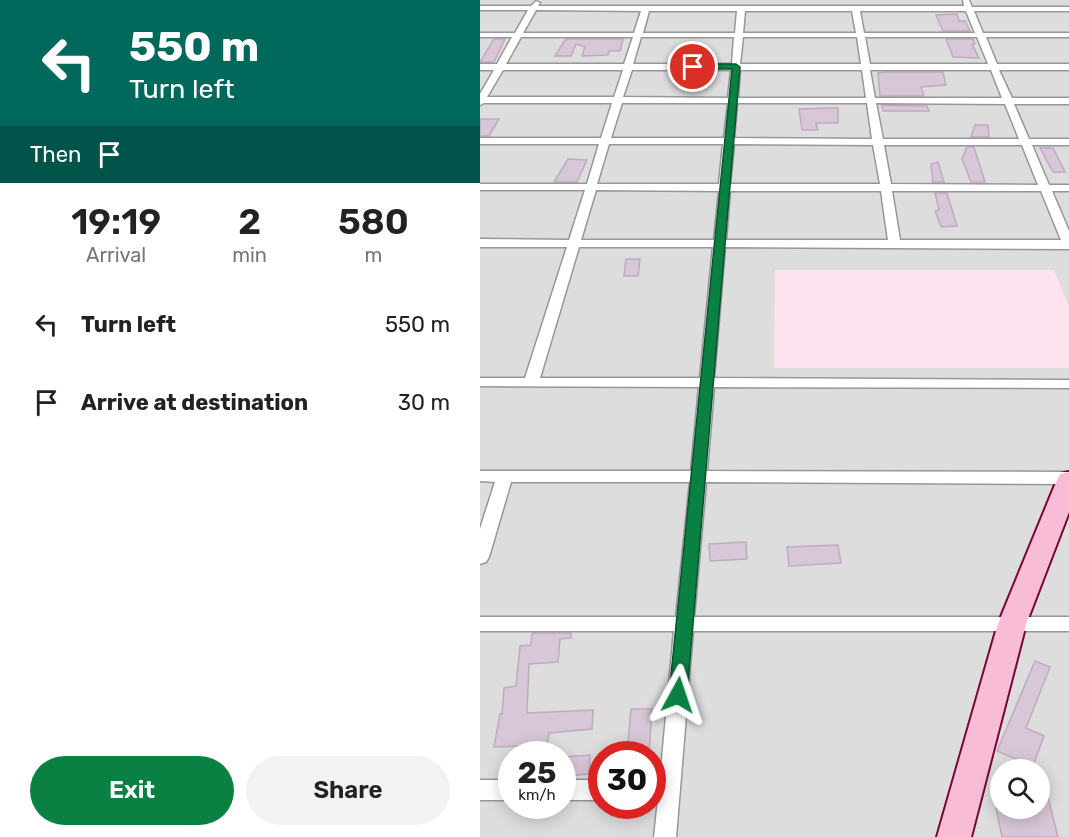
<!DOCTYPE html>
<style>
:root{--surface:#fff;--page:#f2f2f2;--text:#222;--muted:#767676;--accent:#0b8043}
body{margin:0;font-family:Rubik,sans-serif;background:var(--page);color:var(--text);height:100vh;display:flex;flex-direction:column;font-size:22px;white-space:nowrap}
*{box-sizing:border-box;margin:0}
p{font-size:20px;color:var(--muted)}
.icon{flex:none;width:33px;height:33px;fill:none;stroke:currentColor;stroke-width:2;stroke-linecap:round;stroke-linejoin:round}
.map{position:relative;flex:1;overflow:hidden}
.details{display:flex;flex-direction:column;background:var(--surface);width:480px}
.details>*{flex:none}
.hud{background:#00695c;color:#fff;overflow:hidden}
.buttons{position:absolute;left:510px;top:759px;display:grid;gap:12px}
.buttons a{display:grid;place-items:center;width:60px;height:60px;border-radius:50%;background:var(--surface);box-shadow:0 3px 15px #0003;font-size:30px}
.speed{position:absolute;left:18px;top:741px;display:flex;gap:12px;font-size:30px;font-weight:700;text-align:center}
.speed>*{display:grid;place-content:center;width:78px;height:78px;border-radius:50%;background:var(--surface);box-shadow:0 3px 15px #0003;line-height:1}
.speed small{font-size:15px;font-weight:400}
.speed .limit{border:9px solid #d22;background:#fff;color:#111}
.pin{position:absolute;display:grid;place-items:center;width:51px;height:51px;color:#fff;margin:-26px;border:3px solid #fff;border-radius:50%;box-shadow:0 2px 6px #0007}
.me{position:absolute;width:66px;margin:-33px;rotate:5deg;stroke-linejoin:round;filter:drop-shadow(0 0 4px #0008)}
.turn{display:flex;align-items:center;gap:21px;height:126px;padding:0 30px;font-size:27px}
.turn .icon{width:78px;height:78px;stroke-width:2.5}
.turn b{display:block;font-size:42px;line-height:51px}
.then{display:flex;align-items:center;height:57px;padding:0 30px;background:#0003;gap:12px;font-size:22px}
.eta{display:flex;justify-content:space-evenly;align-items:center;height:102px;text-align:center}
.eta b{font-size:36px;font-weight:600;line-height:42px}
.cta{display:flex;gap:12px;margin-top:auto;padding:12px 30px}
.cta a{flex:1;height:69px;border-radius:36px;background:var(--accent);color:#fff;font-size:24px;font-weight:600;line-height:69px;text-align:center}
.cta a+a{background:var(--page);color:var(--text)}
ul{padding:0;list-style:none}
li{display:flex;align-items:center;gap:18px;height:78px;padding:0 30px}
li div{flex:1}
li b{display:block;font-size:22px}
li em{font-style:normal}
main{display:flex;flex:1;min-height:0}
.map>svg:first-child{display:block}
.residential{fill:#deddde;fill-rule:evenodd}
.education{fill:#ffe2ef}
.building{fill:#d7c7d7;stroke:#c1a9c2;stroke-width:1.5}
.lines{fill:none;stroke-linecap:round;stroke-linejoin:round}
.street-casing{stroke:#979797;stroke-width:3}
.secondary-casing{stroke:#780630;stroke-width:4}
.street{fill:#fff;fill-rule:evenodd}
.secondary{fill:#f9bcd6;fill-rule:evenodd}
.route{fill:#0b8043;stroke:#07532c;stroke-width:1.5}
</style>
<main>
<section class="details">
<div class="hud">
<div class="turn"><svg class="icon" aria-label="left" viewBox="0 0 24 24"><path d="M17 20v-9H6M10 6l-5 5 5 5"/></svg><div><b>550 m</b>Turn left</div></div>
<div class="then">Then<svg class="icon" aria-label="arrive" viewBox="0 0 24 24"><path d="M6 21V4h12l-3 4 3 4H6"/></svg></div>
</div>
<div class="eta">
<div><b>19:19</b><p>Arrival</p></div>
<div><b>2</b><p>min</p></div>
<div><b>580</b><p>m</p></div>
</div>
<ul>
<li><svg class="icon" aria-label="left" viewBox="0 0 24 24"><path d="M17 20v-9H6M10 6l-5 5 5 5"/></svg><div><b>Turn left</b></div><em>550 m</em></li>
<li><svg class="icon" aria-label="arrive" viewBox="0 0 24 24"><path d="M6 21V4h12l-3 4 3 4H6"/></svg><div><b>Arrive at destination</b></div><em>30 m</em></li>
</ul>
<div class="cta"><a>Exit</a><a>Share</a></div>
</section>
<div class="map">
<svg width="589" height="837" viewBox="0 0 589 837">
<rect width="100%" height="100%" fill="#f0e7ef"/>
<path class="residential" d="M0 0H589V837H0ZM32 754H82V806H32ZM122 754H172V806H122ZM520 770H560V808H520Z"/>
<polygon class="education" points="295,270 574,270 589,307 589,368 294,368"/>
<g class="building">
<polygon points="477,14 479,21 485,21 490,31 463,31 456,15"/>
<polygon points="14,39 25,39 14,62 0,62"/>
<polygon points="89,39 143,39 140,51 129,51 128,55 102,56 105,47 96,44 91,56 75,56 85,40"/>
<polygon points="466,39 493,39 495,44 492,44 499,58 473,57"/>
<polygon points="406,72 463,72 466,85 441,87 444,96 400,96 398,73"/>
<polygon points="402,105 447,106 449,111 403,111"/>
<polygon points="351,108 358,108 358,123 336,123 338,130 322,130 319,109"/>
<polygon points="0,119 19,119 9,136 0,136"/>
<polygon points="495,125 508,125 509,137 491,137"/>
<polygon points="487,147 494,147 505,182 491,182 482,159"/>
<polygon points="560,148 573,148 585,172 573,172"/>
<polygon points="88,159 107,160 97,182 74,182"/>
<polygon points="458,162 464,182 453,182 451,164"/>
<polygon points="455,193 467,193 477,226 461,227 455,211 459,210"/>
<polygon points="146,259 160,259 158,276 144,276"/>
<polygon points="266,542 267,559 230,561 229,544"/>
<polygon points="358,545 361,563 309,566 307,547"/>
<polygon points="52,633 91,633 91,638 80,639 78,662 49,664 47,713 113,710 112,729 69,733 67,745 14,747 20,714 22,714 24,688 36,686 40,646 51,645"/>
<polygon points="555,661 570,667 546,728 564,736 553,766 517,751"/>
<polygon points="151,709 172,709 169,753 147,754"/>
<polygon points="110,755 109,774 82,776 82,757"/>
<polygon points="564,782 578,837 522,837 516,808 560,808 560,783"/>
</g>
<g class="lines">
<defs>
<g id="street">
<path d="M483 0H489L492 7H589V11H494L503 33H589V37H506L517 64H589V70H519L532 98H589V104H534L549 139H589V145H552L569 185H589V191H572L589 231V249L245 247 234 378 589 380V388L234 387 227 471 589 472V484L226 482 214 617H589V631H213L196 837H174L178 800H172V780H180L194 631H0V617H196L210 482H31L9 557 6 562 0 564V529L15 482 0 481V471H211L219 387 0 386V378H45L87 247H0V239L89 240 105 190H0V184H107L119 144H0V138H121L132 103H4L0 105V94L14 70H0V64H17L32 37H0V33H35L48 10H0V6H51L56 1 60 3 58 6H484ZM56 10 161 11 154 33H43ZM169 11H257L255 33H163ZM265 11H372L376 33H263ZM380 11H486L495 33H384ZM41 37H153L144 64H26ZM161 37H254L252 64H153ZM263 37H377L381 64H260ZM385 37H497L508 64H390ZM23 70H143L134 97H7ZM152 70H251L248 98 143 97ZM260 70H382L386 98H258ZM390 70H511L522 98H395ZM142 103H248L244 138H131ZM257 103H387L392 139 254 138ZM396 103 525 104 539 139H403ZM129 144H243L239 184H117ZM254 144 393 145 400 184H250ZM404 145H542L558 185 411 184ZM116 190 239 191 234 240H101ZM250 191H401L408 240H246ZM412 191H561L581 240H420ZM99 247H233L220 378H60Z"/>
<rect x="0" y="780" width="32" height="20"/>
<rect x="82" y="780" width="40" height="20"/>
</g>
<polygon id="secondary" points="589,472 589,512 546,624 491,837 457,837 518,624 577,480 580,474"/>
</defs>
<use href="#street" class="street-casing"/>
<use href="#secondary" class="secondary-casing"/>
<use href="#street" class="street"/>
<use href="#secondary" class="secondary"/>
</g>
<polygon class="route" points="256,64 260,67 207,695 205,701 198,703 192,701 189,695 252,69 213,69 209,67 213,64"/>
</svg>
<div class="buttons">
<a><svg class="icon" aria-label="search" viewBox="0 0 24 24"><circle cx="10" cy="10" r="6"/><path d="M15 15l6 6"/></svg></a>
</div>
<div class="speed"><div>25<small>km/h</small></div><div class="limit">30</div></div>
<div class="pin" style="left:213px;top:67px;background:#d93025"><svg class="icon" aria-label="arrive" viewBox="0 0 24 24"><path d="M6 21V4h12l-3 4 3 4H6"/></svg></div>
<svg class="me" style="left:198px;top:695px" viewBox="-20 -20 40 40"><path d="M0-17L14 15 0 8-14 15z" fill="#0b8043" stroke="#fff" stroke-width="4"/></svg>
</div>
</main>
